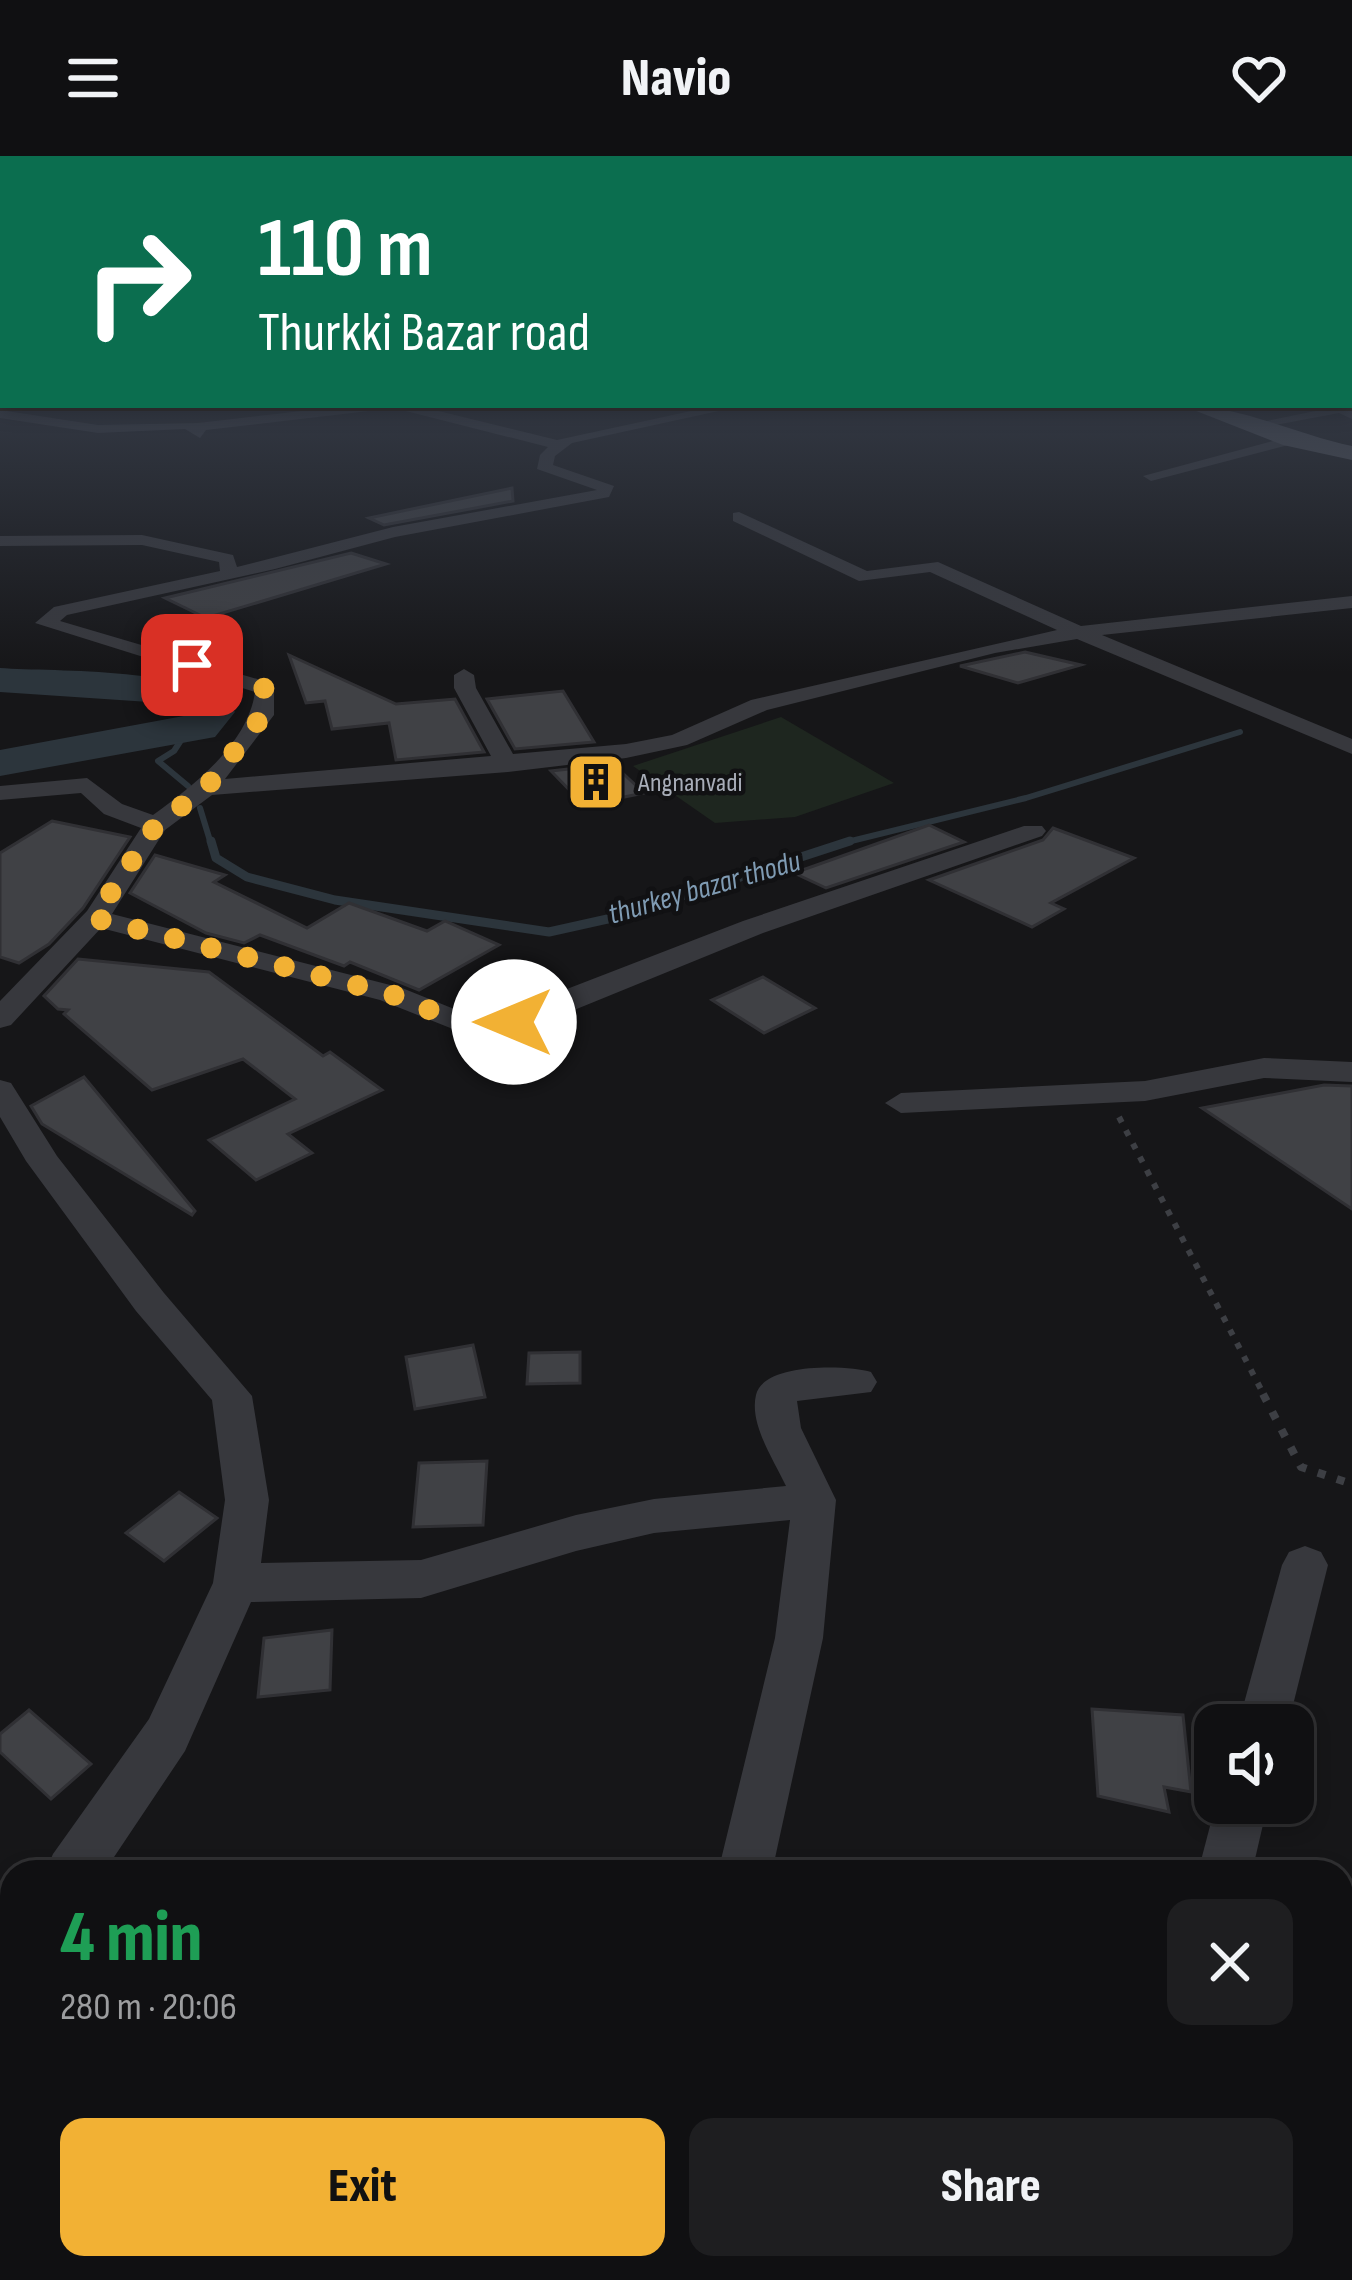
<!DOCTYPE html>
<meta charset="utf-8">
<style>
:root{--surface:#101012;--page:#1e1e20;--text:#f1f3f6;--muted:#9c9d9f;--line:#303032;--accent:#f2b134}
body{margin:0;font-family:"Sofia Sans Condensed",sans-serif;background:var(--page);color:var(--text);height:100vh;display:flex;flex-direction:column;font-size:45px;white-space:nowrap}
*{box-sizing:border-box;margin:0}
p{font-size:39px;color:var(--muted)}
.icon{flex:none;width:66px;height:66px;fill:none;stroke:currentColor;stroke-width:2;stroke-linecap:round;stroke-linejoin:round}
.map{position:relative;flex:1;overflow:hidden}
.side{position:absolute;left:0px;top:1704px;width:1353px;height:420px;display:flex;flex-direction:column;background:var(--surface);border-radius:36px 36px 0 0;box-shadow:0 6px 18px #0003,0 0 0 3px var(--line)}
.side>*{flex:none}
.top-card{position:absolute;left:0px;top:0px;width:1353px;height:252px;box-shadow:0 6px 18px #0003,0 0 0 3px var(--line);background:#0b6e4f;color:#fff;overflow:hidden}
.buttons{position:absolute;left:1194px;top:1548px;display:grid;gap:24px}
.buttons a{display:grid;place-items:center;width:120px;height:120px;border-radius:24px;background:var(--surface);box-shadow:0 6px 18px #0003,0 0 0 3px var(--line);font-size:60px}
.pin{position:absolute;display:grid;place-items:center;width:102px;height:102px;color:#fff;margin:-51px;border-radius:24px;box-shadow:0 6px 18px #0006}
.me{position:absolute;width:132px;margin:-66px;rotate:270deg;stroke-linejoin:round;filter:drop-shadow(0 0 9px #0008)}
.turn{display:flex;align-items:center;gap:42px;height:252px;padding:0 60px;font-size:54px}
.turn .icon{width:156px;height:156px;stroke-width:2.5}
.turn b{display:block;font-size:84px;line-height:102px}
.round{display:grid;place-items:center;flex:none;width:126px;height:126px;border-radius:24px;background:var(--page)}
.headline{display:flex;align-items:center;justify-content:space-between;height:204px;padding:0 60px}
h1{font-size:72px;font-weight:800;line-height:90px;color:#1e9e55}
.action{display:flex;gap:24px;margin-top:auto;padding:24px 60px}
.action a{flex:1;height:138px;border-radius:24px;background:var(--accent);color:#111;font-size:48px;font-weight:800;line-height:138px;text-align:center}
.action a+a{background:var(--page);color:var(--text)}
header{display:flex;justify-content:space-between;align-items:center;height:156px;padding:0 60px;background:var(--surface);font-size:54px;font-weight:800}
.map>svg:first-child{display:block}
.green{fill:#1e261f}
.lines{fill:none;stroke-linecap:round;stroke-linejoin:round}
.stream-far1{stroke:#2c353c;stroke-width:6}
.stream{stroke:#2c353c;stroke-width:9}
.river{fill:#2c353c;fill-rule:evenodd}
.building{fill:#404145;stroke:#303034;stroke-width:3}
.path-far1{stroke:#3d3f44;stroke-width:6;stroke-dasharray:6 9;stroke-linecap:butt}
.path{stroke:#3d3f44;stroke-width:8;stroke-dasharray:8 12;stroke-linecap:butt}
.minor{fill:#37383d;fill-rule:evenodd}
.primary{fill:#53555c;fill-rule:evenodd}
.route{stroke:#f2b134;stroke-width:21;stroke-dasharray:0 37.8}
.labels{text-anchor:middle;stroke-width:9;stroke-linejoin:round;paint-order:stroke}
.far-poi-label{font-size:27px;fill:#a8adb8;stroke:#111113;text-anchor:start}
.far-water-label{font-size:30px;font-style:italic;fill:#7f9bb3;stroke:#111113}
</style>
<header><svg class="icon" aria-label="menu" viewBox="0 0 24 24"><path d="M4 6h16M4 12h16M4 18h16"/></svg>Navio<svg class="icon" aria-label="heart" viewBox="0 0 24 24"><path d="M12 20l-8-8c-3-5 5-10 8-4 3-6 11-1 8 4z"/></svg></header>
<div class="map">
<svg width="1352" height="2124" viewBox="0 0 1352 2124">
<rect width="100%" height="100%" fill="#161618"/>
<polygon class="green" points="781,561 894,627 795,661 715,667 633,610"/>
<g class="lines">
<g class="stream-far1">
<polyline points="187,575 174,595 158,605 188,630"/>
<polyline points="200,652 211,688"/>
<polyline points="839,688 1026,642 1240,576"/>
</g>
<polyline class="stream" points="211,685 216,702 247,721 335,744 549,776 621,760 850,685"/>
<path class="river" d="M0 512C54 516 204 510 235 556L215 581 0 620V594L189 559 164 547 0 536Z"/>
</g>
<g class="building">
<polygon points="512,332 513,345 384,369 369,362"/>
<polygon points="351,397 386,408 206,462 165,442"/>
<polygon points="1025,496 1081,509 1018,527 960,510"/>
<polygon points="289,499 396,548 455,543 484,596 396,604 389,567 332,573 325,545 306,547"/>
<polygon points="563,535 594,586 515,593 487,543"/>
<polygon points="613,608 644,637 584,649 551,615"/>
<polygon points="52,665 130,681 83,752 49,788 19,807 0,801 0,697"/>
<polygon points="929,669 964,686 826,732 794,717"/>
<polygon points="1053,672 1134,702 1051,747 1064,753 1032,771 929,724 1043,684"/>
<polygon points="155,699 225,719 214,726 307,772 349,747 427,775 445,765 499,789 419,834 350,806 344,810 260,779 244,787 206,777 130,737"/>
<polygon points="78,803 209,816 323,900 330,896 382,934 288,978 312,997 256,1024 209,984 295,943 243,903 152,934 64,858 68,854 58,853 44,840"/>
<polygon points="763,821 815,852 764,877 712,844"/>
<polygon points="84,921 195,1055 192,1059 42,968 31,950"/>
<polygon points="1324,929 1352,930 1352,1053 1202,952"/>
<polygon points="473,1189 485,1241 415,1253 406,1201"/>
<polygon points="580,1196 580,1227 527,1228 529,1197"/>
<polygon points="487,1305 483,1369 413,1371 419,1307"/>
<polygon points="179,1336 217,1362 164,1405 126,1377"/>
<polygon points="332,1474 330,1534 258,1541 264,1482"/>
<polygon points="1092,1553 1183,1559 1191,1636 1164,1631 1169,1656 1098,1640"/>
<polygon points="29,1554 91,1608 51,1643 0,1596 0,1578"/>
</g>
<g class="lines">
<polyline class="path-far1" points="1119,961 1265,1241"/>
<polyline class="path" points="1263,1238 1301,1311 1352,1328"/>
<g class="minor">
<path d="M354 249H414L557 284 719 249H746L572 287 555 300 553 309 614 330 609 341 395 381 275 413 67 459 60 465 274 528V559L225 623 491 600 454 532V519L464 513 474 519 476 532 513 598 626 588 672 579 751 544 1057 474 930 416 859 425 733 365V357L739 356 867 415 938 406 1081 470 1352 440V452L1102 479 1352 583V598L1077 483 995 497 767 554 687 589 626 602 508 616 212 639 165 674 112 758 402 832 484 865 743 765 1024 670H1042L1046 675 1042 680 763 777 557 861 483 885 380 844 101 772 11 869 0 872V845L87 755 141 672 104 658 81 637 0 644V630L87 622 122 648 153 659C193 630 248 588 255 536L35 467 54 451 220 415 219 406 142 389 0 390V380L142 379 233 399 237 411 393 371 597 334 537 313 540 299 548 291 394 252 206 274 200 282 185 273 98 277 0 262V254L98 269 198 267Z"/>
<polygon points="1345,249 1352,253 1352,263 1339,257 1254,273 1247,269"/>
<polygon points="1291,280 1296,287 1151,325 1143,320"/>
<polygon points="1264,902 1352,906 1352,926 1264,922 1145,945 901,957 885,947 901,937 1145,925"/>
<path d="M0 924 11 927 57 1000 164 1137 252 1240 269 1344 261 1407 421 1404 576 1359 654 1343 786 1330C774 1304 749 1268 756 1239 763 1206 848 1209 871 1216L877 1226 871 1236 797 1245 801 1272 836 1344 823 1482 772 1716H718L775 1482 790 1364 654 1377 576 1395 421 1442 251 1446 185 1595 104 1716H45L53 1698 149 1563 213 1427 225 1344 212 1244 136 1155 26 1005 0 961Z"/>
<polygon points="1305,1390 1321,1396 1328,1409 1288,1569 1238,1569 1282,1409 1289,1396"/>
<polygon points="1216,1647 1268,1647 1252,1716 1198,1716"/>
<polygon points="12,1762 12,1824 0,1829 0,1767"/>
<polygon points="1341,1948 1352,1952 1352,2014 1341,2010"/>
<polygon points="0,2085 12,2086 12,2112 98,2112 103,2124 0,2124"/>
<polygon points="257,2112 330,2112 325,2124 252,2124"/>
<polygon points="911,2112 978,2112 973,2124 906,2124"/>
</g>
<path class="primary" d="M1181 249C1239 249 1295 278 1352 290V304L1283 289Z"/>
</g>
<linearGradient id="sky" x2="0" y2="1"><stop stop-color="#0c0c0d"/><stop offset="0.42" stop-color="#363c48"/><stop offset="1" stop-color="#363c48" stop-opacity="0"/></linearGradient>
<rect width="1352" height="516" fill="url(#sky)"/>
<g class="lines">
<polyline class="route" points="192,509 266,533 263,559 206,632 156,669 94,762 391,838 483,876 514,866"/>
</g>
<defs>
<symbol id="building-square" viewBox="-11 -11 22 22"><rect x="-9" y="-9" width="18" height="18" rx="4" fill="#f2b134" stroke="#111113"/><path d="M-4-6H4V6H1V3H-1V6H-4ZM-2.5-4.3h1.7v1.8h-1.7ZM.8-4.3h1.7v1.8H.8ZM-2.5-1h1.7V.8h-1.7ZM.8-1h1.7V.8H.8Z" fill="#111"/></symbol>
</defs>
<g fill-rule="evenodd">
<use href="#building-square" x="563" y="593" width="66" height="66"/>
</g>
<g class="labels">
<g class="far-poi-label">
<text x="638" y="635">Angnanvadi</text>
</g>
<g class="far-water-label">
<text transform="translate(704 731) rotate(-16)" y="10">thurkey bazar thodu</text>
</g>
</g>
</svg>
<div class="buttons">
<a><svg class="icon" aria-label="sound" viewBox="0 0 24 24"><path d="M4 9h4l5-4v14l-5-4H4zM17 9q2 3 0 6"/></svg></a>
</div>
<div class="pin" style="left:192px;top:509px;background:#d93025"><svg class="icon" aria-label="arrive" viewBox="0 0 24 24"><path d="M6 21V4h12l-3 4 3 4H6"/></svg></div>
<svg class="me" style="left:514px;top:866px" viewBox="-20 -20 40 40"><circle r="19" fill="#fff"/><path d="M0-13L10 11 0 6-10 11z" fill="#f2b134"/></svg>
<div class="top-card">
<div class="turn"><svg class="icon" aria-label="right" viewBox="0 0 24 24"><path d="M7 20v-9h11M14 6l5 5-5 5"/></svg><div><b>110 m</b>Thurkki Bazar road</div></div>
</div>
<section class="side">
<div class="headline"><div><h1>4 min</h1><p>280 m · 20:06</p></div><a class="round"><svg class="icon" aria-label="close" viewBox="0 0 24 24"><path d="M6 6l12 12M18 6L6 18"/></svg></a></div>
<div class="action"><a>Exit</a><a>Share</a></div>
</section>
</div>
